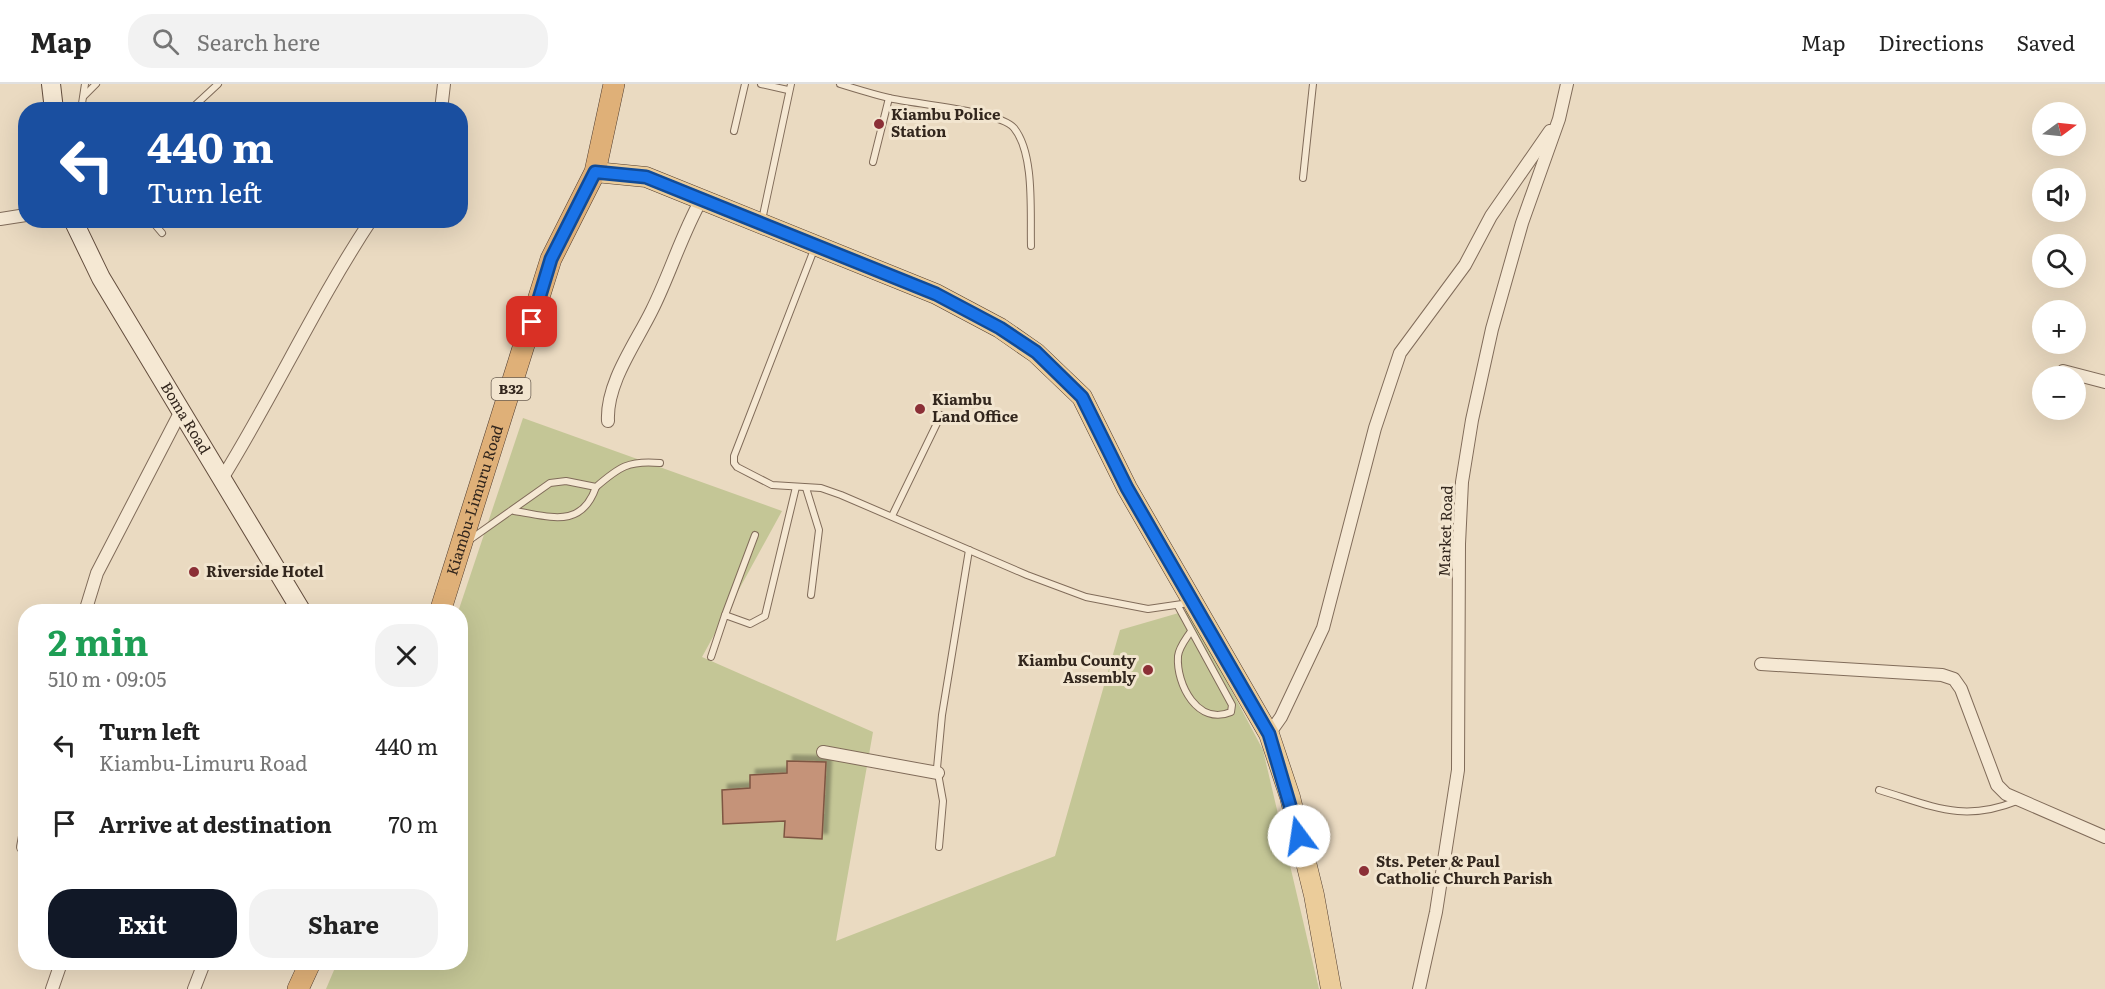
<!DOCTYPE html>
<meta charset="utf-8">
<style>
:root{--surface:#fff;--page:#f2f2f2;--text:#222;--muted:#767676;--line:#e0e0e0;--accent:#111827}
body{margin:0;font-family:Literata,serif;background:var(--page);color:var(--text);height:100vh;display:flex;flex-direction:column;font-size:22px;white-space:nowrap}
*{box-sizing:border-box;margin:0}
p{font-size:20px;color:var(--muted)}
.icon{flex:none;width:33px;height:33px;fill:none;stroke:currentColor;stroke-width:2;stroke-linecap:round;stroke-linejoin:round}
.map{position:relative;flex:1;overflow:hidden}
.details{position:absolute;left:18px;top:520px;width:450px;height:366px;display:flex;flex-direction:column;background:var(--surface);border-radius:24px;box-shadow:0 6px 24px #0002}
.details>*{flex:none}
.hud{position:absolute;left:18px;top:18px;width:450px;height:126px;border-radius:24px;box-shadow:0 6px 24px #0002;background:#1a4fa0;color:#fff;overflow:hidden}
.needle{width:39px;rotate:75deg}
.fabs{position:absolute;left:2032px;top:18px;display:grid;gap:12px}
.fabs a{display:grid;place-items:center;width:54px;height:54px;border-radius:50%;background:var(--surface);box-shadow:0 6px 24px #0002;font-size:30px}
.pin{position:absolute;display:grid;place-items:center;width:51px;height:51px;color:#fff;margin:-26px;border-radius:12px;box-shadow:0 3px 9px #0006}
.me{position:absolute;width:66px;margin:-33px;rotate:346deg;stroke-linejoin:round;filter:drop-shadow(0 0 4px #0008)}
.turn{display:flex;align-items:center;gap:21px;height:126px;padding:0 30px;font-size:27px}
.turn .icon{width:78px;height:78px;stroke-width:2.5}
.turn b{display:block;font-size:42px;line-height:51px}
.round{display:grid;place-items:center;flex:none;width:63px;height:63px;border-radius:24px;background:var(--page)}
.head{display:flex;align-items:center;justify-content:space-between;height:102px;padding:0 30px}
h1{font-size:36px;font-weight:700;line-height:45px;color:#1e9e55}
.button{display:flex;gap:12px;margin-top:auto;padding:12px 30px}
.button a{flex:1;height:69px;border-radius:24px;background:var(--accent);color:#fff;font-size:24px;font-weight:700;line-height:69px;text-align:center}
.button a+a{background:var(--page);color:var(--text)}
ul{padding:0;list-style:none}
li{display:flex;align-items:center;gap:18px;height:78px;padding:0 30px}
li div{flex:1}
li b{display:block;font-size:22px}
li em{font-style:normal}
header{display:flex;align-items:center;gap:36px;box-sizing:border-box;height:84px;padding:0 30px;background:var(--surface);border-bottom:2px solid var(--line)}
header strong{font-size:28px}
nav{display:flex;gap:33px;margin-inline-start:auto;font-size:21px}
.search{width:420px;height:54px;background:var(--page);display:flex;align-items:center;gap:15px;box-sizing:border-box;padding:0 21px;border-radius:24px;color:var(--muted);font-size:22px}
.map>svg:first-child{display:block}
.green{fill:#c4c696}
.building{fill:#c59379;stroke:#7e5542;stroke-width:1.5;filter:url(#shadow)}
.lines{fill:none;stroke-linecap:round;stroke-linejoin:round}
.service-casing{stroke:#816c5a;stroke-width:8}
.minor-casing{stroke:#816c5a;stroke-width:14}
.secondary-casing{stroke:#634d3d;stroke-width:20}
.primary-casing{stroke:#4f3b2e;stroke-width:21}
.trunk-casing{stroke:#4f3b2e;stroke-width:22}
.service{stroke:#f5e8d3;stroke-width:6}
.minor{stroke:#f5e8d3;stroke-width:12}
.secondary{stroke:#f5e8d3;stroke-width:18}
.primary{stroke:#ebcc9a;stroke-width:20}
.trunk{stroke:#dfb078;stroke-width:21}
.route-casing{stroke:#114b97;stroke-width:15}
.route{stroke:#1a73e8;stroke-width:10}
.poi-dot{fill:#8b2f36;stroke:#f2e5cf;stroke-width:2}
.labels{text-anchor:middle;stroke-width:6;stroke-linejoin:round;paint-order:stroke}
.shield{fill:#f2e5cf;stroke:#6c5f52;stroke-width:1.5}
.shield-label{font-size:14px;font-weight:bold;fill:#32261d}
.poi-label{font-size:15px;font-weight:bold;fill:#32261d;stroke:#f2e5cf;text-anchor:start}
.street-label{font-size:15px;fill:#32261d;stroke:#f2e5cf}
</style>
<header>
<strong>Map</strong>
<div class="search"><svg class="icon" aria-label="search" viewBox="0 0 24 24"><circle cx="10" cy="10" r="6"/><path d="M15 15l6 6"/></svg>Search here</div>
<nav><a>Map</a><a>Directions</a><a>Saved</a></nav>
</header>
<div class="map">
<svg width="2105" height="905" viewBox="0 0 2105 905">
<defs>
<filter id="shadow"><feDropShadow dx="5.5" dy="-5.5" stdDeviation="1.5" flood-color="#0004"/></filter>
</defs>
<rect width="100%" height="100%" fill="#eadac1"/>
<polygon class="green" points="523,334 782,427 702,573 873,648 836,857 1055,772 1120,546 1189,526 1263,666 1319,905 326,905 337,879 460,879 458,528"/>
<polygon class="building" points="787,677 826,678 822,755 784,753 785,737 723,740 722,706 750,704 750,691 787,689"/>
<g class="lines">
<defs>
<g id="service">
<polyline points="761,0 788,6"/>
<path d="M840 0C856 5 872 10 889 14 914 20 1000 27 1014 44 1035 70 1030 129 1031 162"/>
<polyline points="84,12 96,0"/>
<polyline points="81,26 85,0"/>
<polyline points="190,26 218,0"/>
<polyline points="734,47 745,0"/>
<polyline points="873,78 889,14"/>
<polyline points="1303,94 1313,0"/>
<polyline points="151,136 162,149"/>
<polyline points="762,136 791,0"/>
<polyline points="815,163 734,372 734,379 737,383 772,401 821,404 841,411 1027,491 1086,513 1148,525 1189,519"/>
<polyline points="806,404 819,446 811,511"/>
<path d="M514 427C549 432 581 446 596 403"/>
<polyline points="892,432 941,331"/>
<path d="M468 457 550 399 566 397 596 403C619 383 629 376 660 379"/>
<path d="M1178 522 1232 621 1231 628C1198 642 1176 601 1178 572 1179 563 1186 555 1191 547"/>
<polyline points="725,531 755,451"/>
<polyline points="711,573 725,531 750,540 765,532 796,403"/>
<path d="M1879 706C1933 722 1962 739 2017 717"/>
<polyline points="939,763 943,717 937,684 942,631 969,466"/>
</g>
<g id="minor">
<polyline points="441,26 444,0"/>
<polyline points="0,135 26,131"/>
<polyline points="2063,287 2105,298"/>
<path d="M608 337C606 299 636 259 652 226 670 190 681 152 701 116"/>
<path d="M223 393C275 309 316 219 371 136"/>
<polyline points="85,528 97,489 182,325"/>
<polyline points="1761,580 1942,591 1954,595 1961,605 1997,701 2006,710 2105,753"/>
<polyline points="1269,650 1281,633 1323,544 1375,344 1400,269 1465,181 1491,132 1550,47"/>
<polyline points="823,668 938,689"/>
<polyline points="26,747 23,763 26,764"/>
<polyline points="52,905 61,879"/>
<polyline points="194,905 204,879"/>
<polyline points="1419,905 1436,828 1458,686 1459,460 1462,398 1472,336 1492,245 1522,139 1559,35 1567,0"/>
</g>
<g id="secondary">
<polyline points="51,0 54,26"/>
<path id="s1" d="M73 136 101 194 302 528"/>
</g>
<polyline id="primary" points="595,88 646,93 936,210 1000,244 1036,269 1082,313 1127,404 1269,650 1290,713 1314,811 1331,905"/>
<g id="trunk">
<path id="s2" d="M440 528 551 175 595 88 614 0"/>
<polyline points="298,905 310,879"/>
</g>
</defs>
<use href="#service" class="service-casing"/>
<use href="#minor" class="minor-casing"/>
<use href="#secondary" class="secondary-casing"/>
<use href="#primary" class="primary-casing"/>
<use href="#trunk" class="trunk-casing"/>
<use href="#service" class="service"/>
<use href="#minor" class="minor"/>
<use href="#secondary" class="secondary"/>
<use href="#primary" class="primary"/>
<use href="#trunk" class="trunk"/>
</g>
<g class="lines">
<defs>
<polyline id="route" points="532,238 551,175 595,88 646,93 936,210 1000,244 1036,268 1082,313 1127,404 1269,650 1299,752"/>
</defs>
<use href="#route" class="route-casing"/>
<use href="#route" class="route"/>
</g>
<g class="poi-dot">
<circle cx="879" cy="40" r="6"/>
<circle cx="920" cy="325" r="6"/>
<circle cx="194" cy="488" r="6"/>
<circle cx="1148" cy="586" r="6"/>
<circle cx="1364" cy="787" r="6"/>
</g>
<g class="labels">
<rect class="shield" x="491.5" y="294" width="39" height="22" rx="4.5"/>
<g class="shield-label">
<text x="511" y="310">B32</text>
</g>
<g class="poi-label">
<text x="891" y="36">Kiambu Police<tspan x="891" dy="17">Station</tspan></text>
<text x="932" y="321">Kiambu<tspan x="932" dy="17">Land Office</tspan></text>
<text x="206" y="493">Riverside Hotel</text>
<text x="1136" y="582" text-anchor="end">Kiambu County<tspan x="1136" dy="17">Assembly</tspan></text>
<text x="1376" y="783">Sts. Peter &amp; Paul<tspan x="1376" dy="17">Catholic Church Parish</tspan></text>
</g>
<g class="street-label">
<text dy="5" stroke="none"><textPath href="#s1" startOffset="228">Boma Road</textPath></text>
<text dy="5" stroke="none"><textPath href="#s2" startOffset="117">Kiambu-Limuru Road</textPath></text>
<text transform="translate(1446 447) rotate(-88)" y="5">Market Road</text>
</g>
</g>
</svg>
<div class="fabs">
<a><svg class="needle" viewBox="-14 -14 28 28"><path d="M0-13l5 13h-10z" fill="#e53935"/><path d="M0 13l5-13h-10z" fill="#767676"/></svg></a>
<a><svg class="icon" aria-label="sound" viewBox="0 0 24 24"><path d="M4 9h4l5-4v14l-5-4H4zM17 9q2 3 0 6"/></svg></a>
<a><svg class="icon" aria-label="search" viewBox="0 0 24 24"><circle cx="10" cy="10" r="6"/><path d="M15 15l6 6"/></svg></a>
<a>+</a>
<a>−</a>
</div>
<div class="pin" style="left:532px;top:238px;background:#d93025"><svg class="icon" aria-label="arrive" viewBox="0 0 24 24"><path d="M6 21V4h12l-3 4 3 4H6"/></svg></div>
<svg class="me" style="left:1299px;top:752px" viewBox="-20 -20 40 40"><circle r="19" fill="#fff"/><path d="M0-13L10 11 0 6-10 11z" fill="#1a73e8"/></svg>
<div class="hud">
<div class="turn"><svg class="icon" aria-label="left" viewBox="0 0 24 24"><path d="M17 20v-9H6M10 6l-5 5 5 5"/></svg><div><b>440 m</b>Turn left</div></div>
</div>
<section class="details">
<div class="head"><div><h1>2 min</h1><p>510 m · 09:05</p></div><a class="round"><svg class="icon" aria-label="close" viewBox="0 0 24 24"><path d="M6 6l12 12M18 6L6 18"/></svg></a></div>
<ul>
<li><svg class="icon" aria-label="left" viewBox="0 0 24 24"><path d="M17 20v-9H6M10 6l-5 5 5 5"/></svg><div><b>Turn left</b><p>Kiambu-Limuru Road</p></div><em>440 m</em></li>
<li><svg class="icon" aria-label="arrive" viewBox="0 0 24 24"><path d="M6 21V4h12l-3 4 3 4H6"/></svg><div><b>Arrive at destination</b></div><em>70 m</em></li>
</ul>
<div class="button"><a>Exit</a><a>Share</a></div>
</section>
</div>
